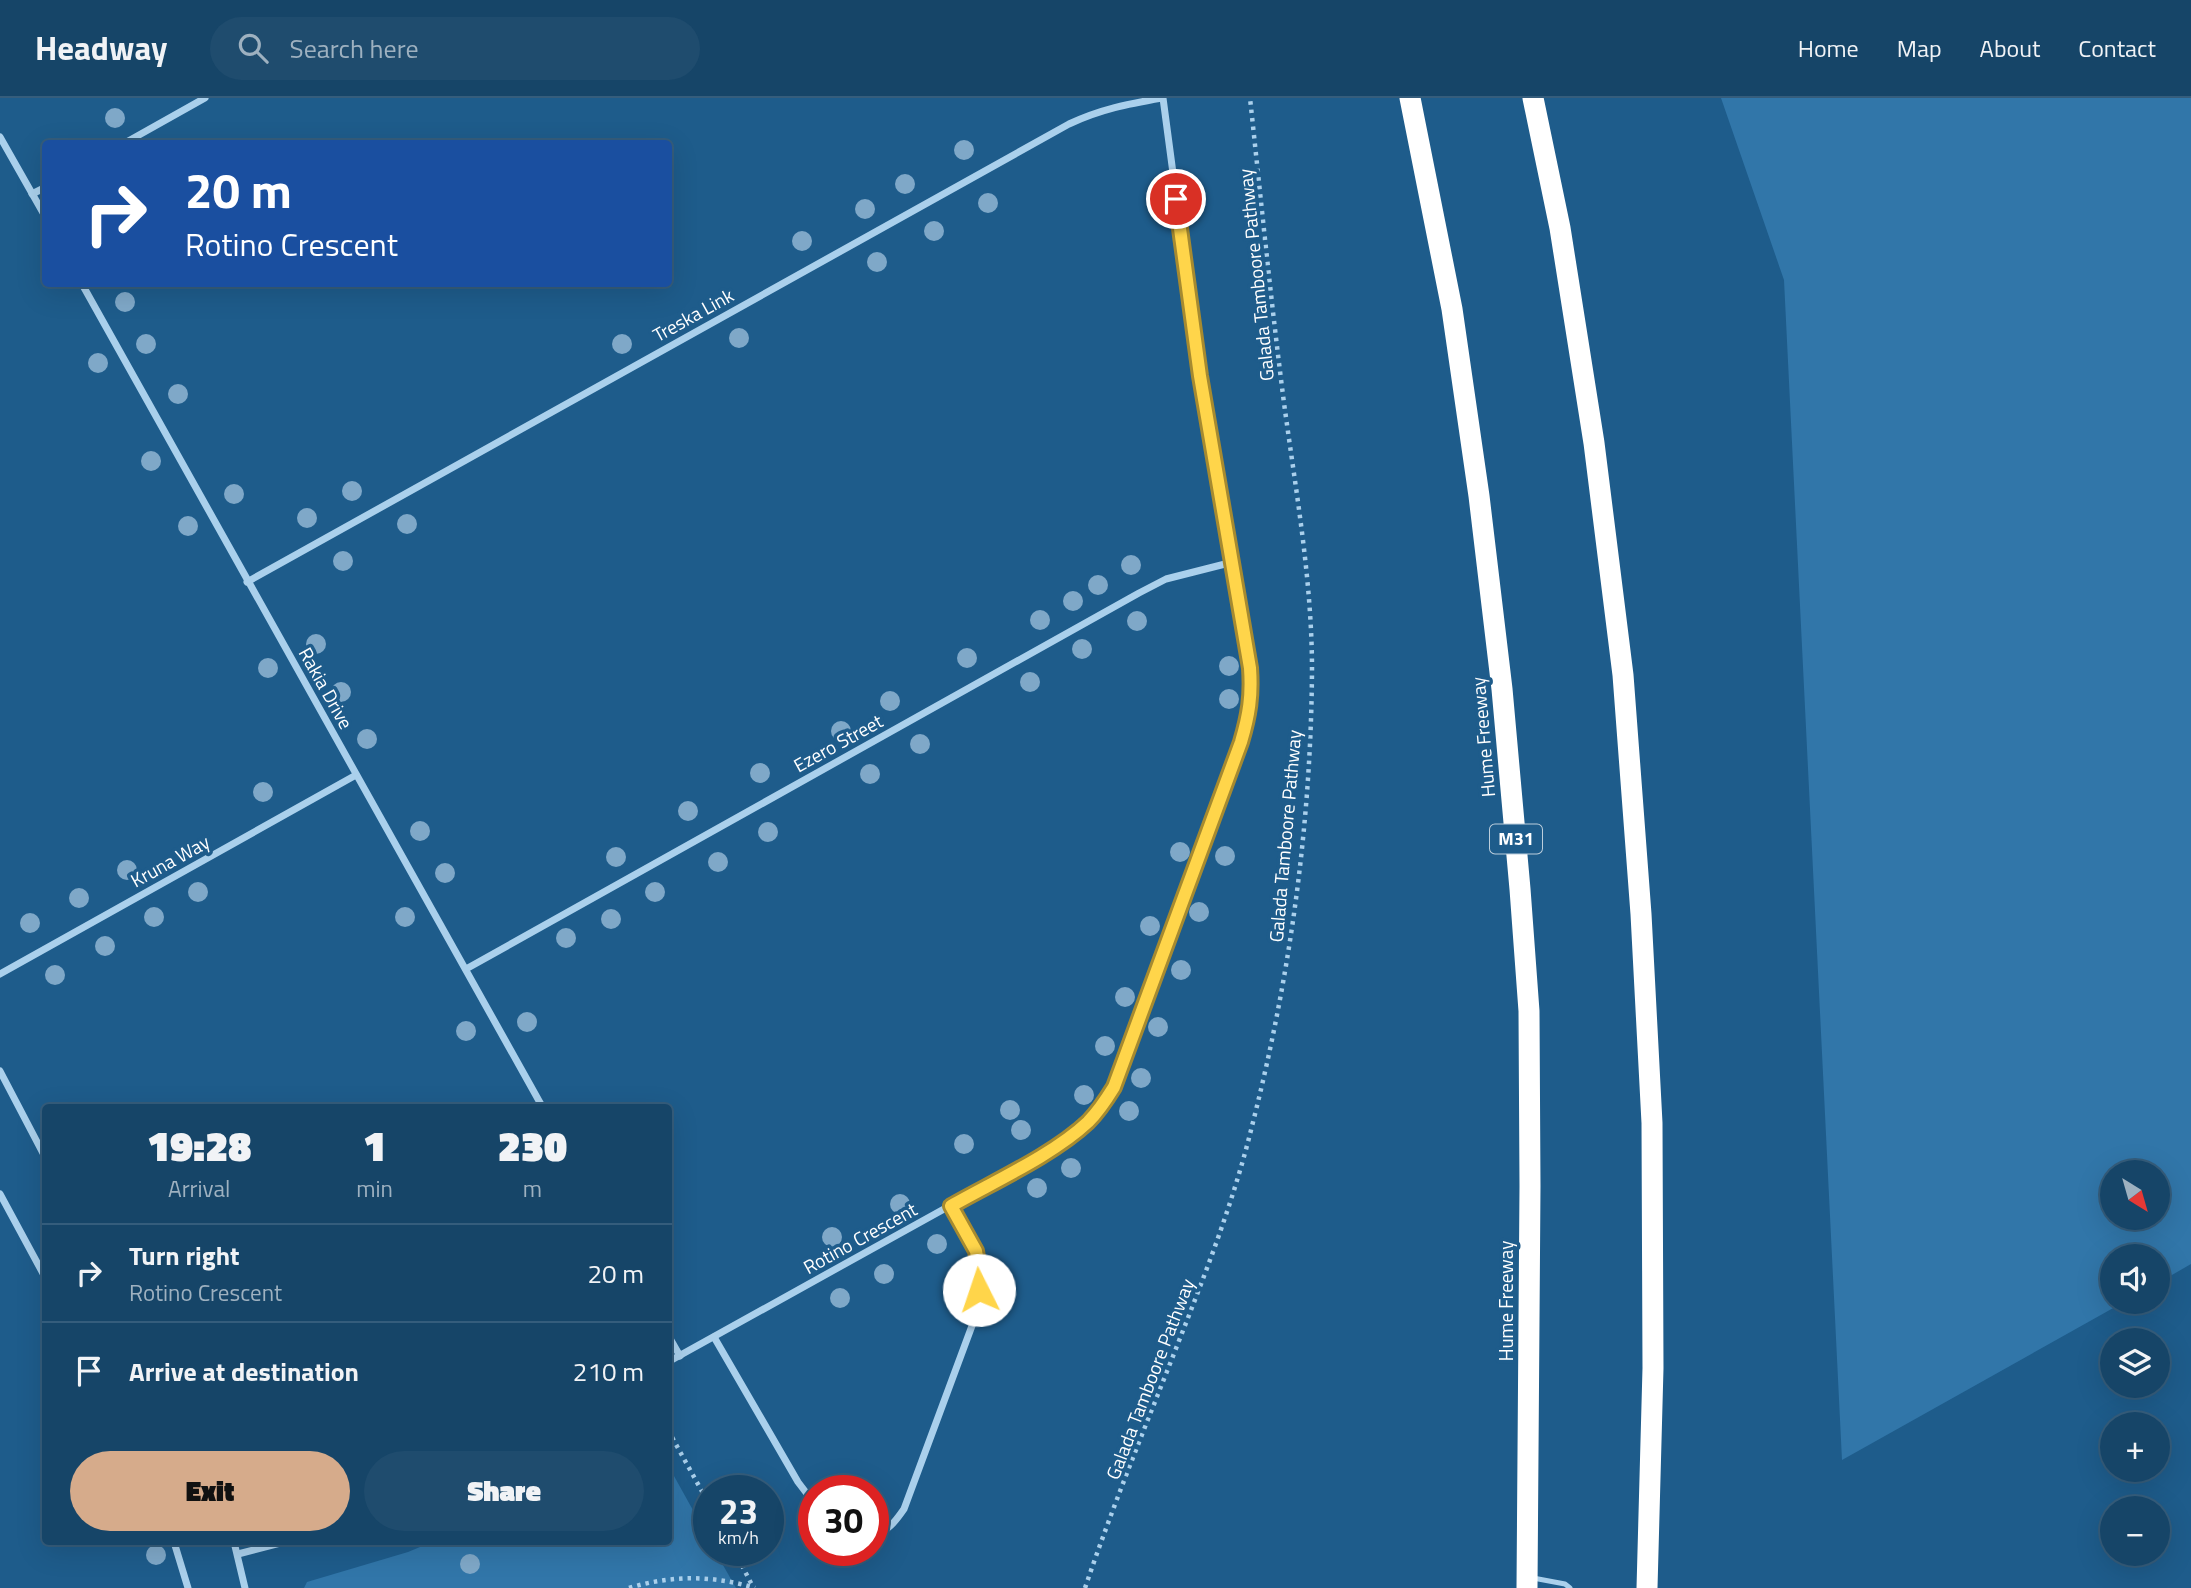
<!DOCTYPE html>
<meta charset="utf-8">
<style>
:root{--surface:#164568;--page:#1f4c6e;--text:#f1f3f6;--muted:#9eb1c0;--line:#355d7c;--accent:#d6ab8b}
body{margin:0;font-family:"Titillium Web",sans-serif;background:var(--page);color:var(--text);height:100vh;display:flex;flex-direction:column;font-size:26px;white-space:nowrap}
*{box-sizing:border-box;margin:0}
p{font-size:23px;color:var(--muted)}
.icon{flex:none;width:38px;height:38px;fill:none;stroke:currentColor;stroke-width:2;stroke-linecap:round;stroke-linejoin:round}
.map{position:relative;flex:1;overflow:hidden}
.sheet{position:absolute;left:42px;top:1006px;width:630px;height:441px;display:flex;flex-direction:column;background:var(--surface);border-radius:7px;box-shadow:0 7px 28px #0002,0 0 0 2px var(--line)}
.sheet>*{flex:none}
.top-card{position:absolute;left:42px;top:42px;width:630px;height:147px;border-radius:7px;box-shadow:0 7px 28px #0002,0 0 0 2px var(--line);background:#1a4fa0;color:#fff;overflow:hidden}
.needle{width:46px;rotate:143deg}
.controls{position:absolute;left:2100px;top:1062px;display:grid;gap:14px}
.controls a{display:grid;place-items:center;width:70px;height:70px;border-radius:50%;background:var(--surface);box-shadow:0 7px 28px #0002,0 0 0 2px var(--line);font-size:35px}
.speed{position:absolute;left:693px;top:1377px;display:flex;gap:14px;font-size:35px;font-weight:700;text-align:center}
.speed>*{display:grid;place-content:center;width:91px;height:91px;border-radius:50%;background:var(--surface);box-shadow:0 7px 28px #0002,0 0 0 2px var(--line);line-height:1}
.speed small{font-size:18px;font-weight:400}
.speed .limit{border:10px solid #d22;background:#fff;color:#111}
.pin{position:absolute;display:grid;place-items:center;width:60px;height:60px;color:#fff;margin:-30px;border:4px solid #fff;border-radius:50%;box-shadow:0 2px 7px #0007}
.me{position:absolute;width:77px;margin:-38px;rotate:356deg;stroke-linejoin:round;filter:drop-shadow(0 0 5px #0008)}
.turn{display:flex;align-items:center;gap:24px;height:147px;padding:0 28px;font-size:32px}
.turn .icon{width:91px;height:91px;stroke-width:2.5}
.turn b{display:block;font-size:49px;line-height:60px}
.eta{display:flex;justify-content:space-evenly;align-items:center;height:119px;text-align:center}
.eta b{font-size:42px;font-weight:800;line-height:49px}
.button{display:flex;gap:14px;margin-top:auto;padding:14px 28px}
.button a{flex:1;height:80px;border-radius:42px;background:var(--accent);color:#111;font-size:28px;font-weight:800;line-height:80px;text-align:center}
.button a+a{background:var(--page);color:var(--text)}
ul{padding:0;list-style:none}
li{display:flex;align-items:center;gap:21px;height:98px;padding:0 28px;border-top:2px solid var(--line)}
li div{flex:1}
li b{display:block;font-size:26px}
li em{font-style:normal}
header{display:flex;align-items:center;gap:42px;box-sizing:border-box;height:98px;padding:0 35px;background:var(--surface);border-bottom:2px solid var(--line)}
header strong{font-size:33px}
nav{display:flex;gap:38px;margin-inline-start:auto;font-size:24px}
.search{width:490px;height:63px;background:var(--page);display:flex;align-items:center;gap:18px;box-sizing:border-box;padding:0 24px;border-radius:38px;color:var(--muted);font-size:26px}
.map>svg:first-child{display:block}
.green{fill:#3176a9;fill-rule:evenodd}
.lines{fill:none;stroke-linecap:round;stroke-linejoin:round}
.path{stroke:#aad0ec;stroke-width:4.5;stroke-dasharray:3.5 5;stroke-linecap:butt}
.lane{stroke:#aad0ec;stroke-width:5}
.street{stroke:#aad0ec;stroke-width:7}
.highway{stroke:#fff;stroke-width:21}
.tree{fill:#7fa8c8}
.route-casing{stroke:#a68a30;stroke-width:18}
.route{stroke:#ffd54a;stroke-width:12}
.labels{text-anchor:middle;stroke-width:7;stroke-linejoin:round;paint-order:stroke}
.shield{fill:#1e5c8b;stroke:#bccedc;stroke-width:2}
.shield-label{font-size:18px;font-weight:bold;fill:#fff}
.street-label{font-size:19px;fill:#fff;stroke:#1e5c8b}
</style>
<header>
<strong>Headway</strong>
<div class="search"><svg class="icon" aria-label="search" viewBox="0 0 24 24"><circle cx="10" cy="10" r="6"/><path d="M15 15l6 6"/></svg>Search here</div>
<nav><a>Home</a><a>Map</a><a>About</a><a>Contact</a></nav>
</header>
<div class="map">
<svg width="2191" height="1490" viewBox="0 0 2191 1490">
<rect width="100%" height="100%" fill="#1e5c8b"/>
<g class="green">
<path d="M1721 0H2191V1166L2158 1185V1158H2112V1204H2124L1842 1362 1784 182ZM2112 1074H2158V1120H2112Z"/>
<polygon points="669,1369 709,1441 709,1452 715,1453 736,1490 304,1490 307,1484 408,1454 432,1444 668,1444"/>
</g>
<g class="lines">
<g class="path">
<polyline points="668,1332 709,1406"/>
<polyline points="734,1452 753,1489"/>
<path d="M629 1490C672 1477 712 1477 755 1490"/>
<path d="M1085 1490C1112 1410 1144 1332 1175 1253 1204 1179 1233 1106 1252 1028 1290 879 1311 726 1312 572 1312 483 1296 394 1284 305 1271 204 1261 102 1250 0"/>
</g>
<polyline class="lane" points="1533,1480 1565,1486 1570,1490"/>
<g class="street">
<polyline points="0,39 46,120"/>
<polyline points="123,46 205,0"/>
<polyline points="32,96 46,89"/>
<polyline points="82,186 543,1010"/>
<path d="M247 484 1069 26C1101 11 1128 6 1162 0"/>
<polyline points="466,871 1139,495 1166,481 1233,464"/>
<polyline points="0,876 356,677"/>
<polyline points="0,973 46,1061"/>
<polyline points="0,1096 46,1181"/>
<polyline points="668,1237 680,1258"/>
<polyline points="714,1239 798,1384 814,1405"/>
<path d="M668 1264 1045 1055C1074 1037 1096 1018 1114 989L1241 644 1252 598 1250 570 1200 278 1163 0"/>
<path d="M873 1438C888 1433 895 1424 904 1411L976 1217C979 1196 983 1172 975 1151 969 1136 959 1122 951 1108"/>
<polyline points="174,1444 188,1490"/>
<polyline points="234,1444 245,1490"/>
<polyline points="238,1456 284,1444"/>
</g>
<g class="highway">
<polyline points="1410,0 1452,211 1479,398 1502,591 1520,791 1529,913 1530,1088 1527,1490"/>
<polyline points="1533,0 1560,130 1594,345 1623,577 1641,816 1652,1025 1653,1270 1647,1490"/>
</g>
</g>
<g class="tree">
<circle cx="115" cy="20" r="10"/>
<circle cx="964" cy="52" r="10"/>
<circle cx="905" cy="86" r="10"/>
<circle cx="988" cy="105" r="10"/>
<circle cx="865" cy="111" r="10"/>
<circle cx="934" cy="133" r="10"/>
<circle cx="802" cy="143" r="10"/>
<circle cx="877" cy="164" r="10"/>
<circle cx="125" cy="204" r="10"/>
<circle cx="739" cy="240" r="10"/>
<circle cx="146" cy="246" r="10"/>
<circle cx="622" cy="246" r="10"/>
<circle cx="98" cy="265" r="10"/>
<circle cx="178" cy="296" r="10"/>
<circle cx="151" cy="363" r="10"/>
<circle cx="352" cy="393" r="10"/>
<circle cx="234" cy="396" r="10"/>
<circle cx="307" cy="420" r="10"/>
<circle cx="407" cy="426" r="10"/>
<circle cx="188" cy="428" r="10"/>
<circle cx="343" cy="463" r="10"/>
<circle cx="1131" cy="467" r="10"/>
<circle cx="1098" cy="487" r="10"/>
<circle cx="1073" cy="503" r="10"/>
<circle cx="1040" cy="522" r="10"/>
<circle cx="1137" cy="523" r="10"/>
<circle cx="316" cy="546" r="10"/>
<circle cx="1082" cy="551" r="10"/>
<circle cx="967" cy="560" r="10"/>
<circle cx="1229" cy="568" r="10"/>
<circle cx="268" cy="570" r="10"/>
<circle cx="1030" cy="584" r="10"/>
<circle cx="341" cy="594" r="10"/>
<circle cx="1229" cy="601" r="10"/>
<circle cx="890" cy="603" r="10"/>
<circle cx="841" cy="633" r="10"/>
<circle cx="367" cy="641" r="10"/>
<circle cx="920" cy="646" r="10"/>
<circle cx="760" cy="675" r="10"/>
<circle cx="870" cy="676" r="10"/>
<circle cx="263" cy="694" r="10"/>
<circle cx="688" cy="713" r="10"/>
<circle cx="420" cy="733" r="10"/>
<circle cx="768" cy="734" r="10"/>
<circle cx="1180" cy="754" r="10"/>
<circle cx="1225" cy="758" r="10"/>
<circle cx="616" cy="759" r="10"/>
<circle cx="718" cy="764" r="10"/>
<circle cx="127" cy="772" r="10"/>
<circle cx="445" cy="775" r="10"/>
<circle cx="198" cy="794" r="10"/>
<circle cx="655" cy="794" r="10"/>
<circle cx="79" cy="800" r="10"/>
<circle cx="1199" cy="814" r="10"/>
<circle cx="154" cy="819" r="10"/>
<circle cx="405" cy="819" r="10"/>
<circle cx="611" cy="821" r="10"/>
<circle cx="30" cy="825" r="10"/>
<circle cx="1150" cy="828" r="10"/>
<circle cx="566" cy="840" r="10"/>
<circle cx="105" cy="848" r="10"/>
<circle cx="1181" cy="872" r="10"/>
<circle cx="55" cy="877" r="10"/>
<circle cx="1125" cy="899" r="10"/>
<circle cx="527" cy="924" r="10"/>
<circle cx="1158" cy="929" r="10"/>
<circle cx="466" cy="933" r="10"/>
<circle cx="1105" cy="948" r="10"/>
<circle cx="1141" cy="980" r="10"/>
<circle cx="1084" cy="997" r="10"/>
<circle cx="1010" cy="1012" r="10"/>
<circle cx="1129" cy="1013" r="10"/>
<circle cx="1021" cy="1032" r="10"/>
<circle cx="964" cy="1046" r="10"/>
<circle cx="1071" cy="1070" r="10"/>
<circle cx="1037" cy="1090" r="10"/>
<circle cx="900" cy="1106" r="10"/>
<circle cx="832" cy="1139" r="10"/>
<circle cx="937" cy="1146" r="10"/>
<circle cx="884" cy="1176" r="10"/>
<circle cx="840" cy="1200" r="10"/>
<circle cx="156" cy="1457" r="10"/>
<circle cx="470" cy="1466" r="10"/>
</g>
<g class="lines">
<defs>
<path id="route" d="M979 1192V1170L976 1153 951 1108C993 1084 1053 1057 1088 1024 1098 1014 1106 1002 1114 989L1241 644C1249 617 1252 598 1250 570L1200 278 1176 101"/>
</defs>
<use href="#route" class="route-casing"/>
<use href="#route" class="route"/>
</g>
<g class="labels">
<rect class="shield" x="1490" y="726.5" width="52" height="29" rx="5"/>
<g class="shield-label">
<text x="1516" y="747">M31</text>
</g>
<g class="street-label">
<text transform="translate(1256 177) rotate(-96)" y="7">Galada Tamboore Pathway</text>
<text transform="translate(693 217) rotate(-29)" y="7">Treska Link</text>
<text transform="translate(326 590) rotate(61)" y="7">Rakia Drive</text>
<text transform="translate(1483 639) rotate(-95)" y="7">Hume Freeway</text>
<text transform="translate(838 645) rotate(-29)" y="7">Ezero Street</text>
<text transform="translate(1285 738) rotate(-85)" y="7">Galada Tamboore Pathway</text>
<text transform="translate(170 763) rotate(-29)" y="7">Kruna Way</text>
<text transform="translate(860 1140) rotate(-29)" y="7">Rotino Crescent</text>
<text transform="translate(1506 1203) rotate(-90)" y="7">Hume Freeway</text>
<text transform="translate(1150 1281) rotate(-69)" y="7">Galada Tamboore Pathway</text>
</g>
</g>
</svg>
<div class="controls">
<a><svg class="needle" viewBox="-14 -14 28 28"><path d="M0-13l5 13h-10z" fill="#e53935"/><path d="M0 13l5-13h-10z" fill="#9eb1c0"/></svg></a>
<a><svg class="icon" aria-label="sound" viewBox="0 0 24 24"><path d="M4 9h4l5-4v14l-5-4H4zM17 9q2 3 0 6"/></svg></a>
<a><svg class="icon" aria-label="layers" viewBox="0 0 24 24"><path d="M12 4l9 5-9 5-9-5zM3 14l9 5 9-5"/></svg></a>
<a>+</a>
<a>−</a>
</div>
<div class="speed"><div>23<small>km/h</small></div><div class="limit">30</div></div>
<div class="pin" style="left:1176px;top:101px;background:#d93025"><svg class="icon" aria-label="arrive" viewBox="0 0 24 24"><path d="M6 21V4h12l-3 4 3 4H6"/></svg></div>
<svg class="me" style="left:979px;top:1192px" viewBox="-20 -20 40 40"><circle r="19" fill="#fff"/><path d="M0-13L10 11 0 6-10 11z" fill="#ffd54a"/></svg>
<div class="top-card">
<div class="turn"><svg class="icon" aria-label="right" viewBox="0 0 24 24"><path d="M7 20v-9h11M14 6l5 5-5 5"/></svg><div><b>20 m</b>Rotino Crescent</div></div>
</div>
<section class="sheet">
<div class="eta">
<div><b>19:28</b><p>Arrival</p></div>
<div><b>1</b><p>min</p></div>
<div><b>230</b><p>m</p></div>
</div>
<ul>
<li><svg class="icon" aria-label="right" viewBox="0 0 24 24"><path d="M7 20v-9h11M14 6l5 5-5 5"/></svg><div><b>Turn right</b><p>Rotino Crescent</p></div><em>20 m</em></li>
<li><svg class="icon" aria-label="arrive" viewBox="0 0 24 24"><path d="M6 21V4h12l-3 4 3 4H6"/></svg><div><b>Arrive at destination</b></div><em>210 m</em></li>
</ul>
<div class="button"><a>Exit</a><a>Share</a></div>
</section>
</div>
